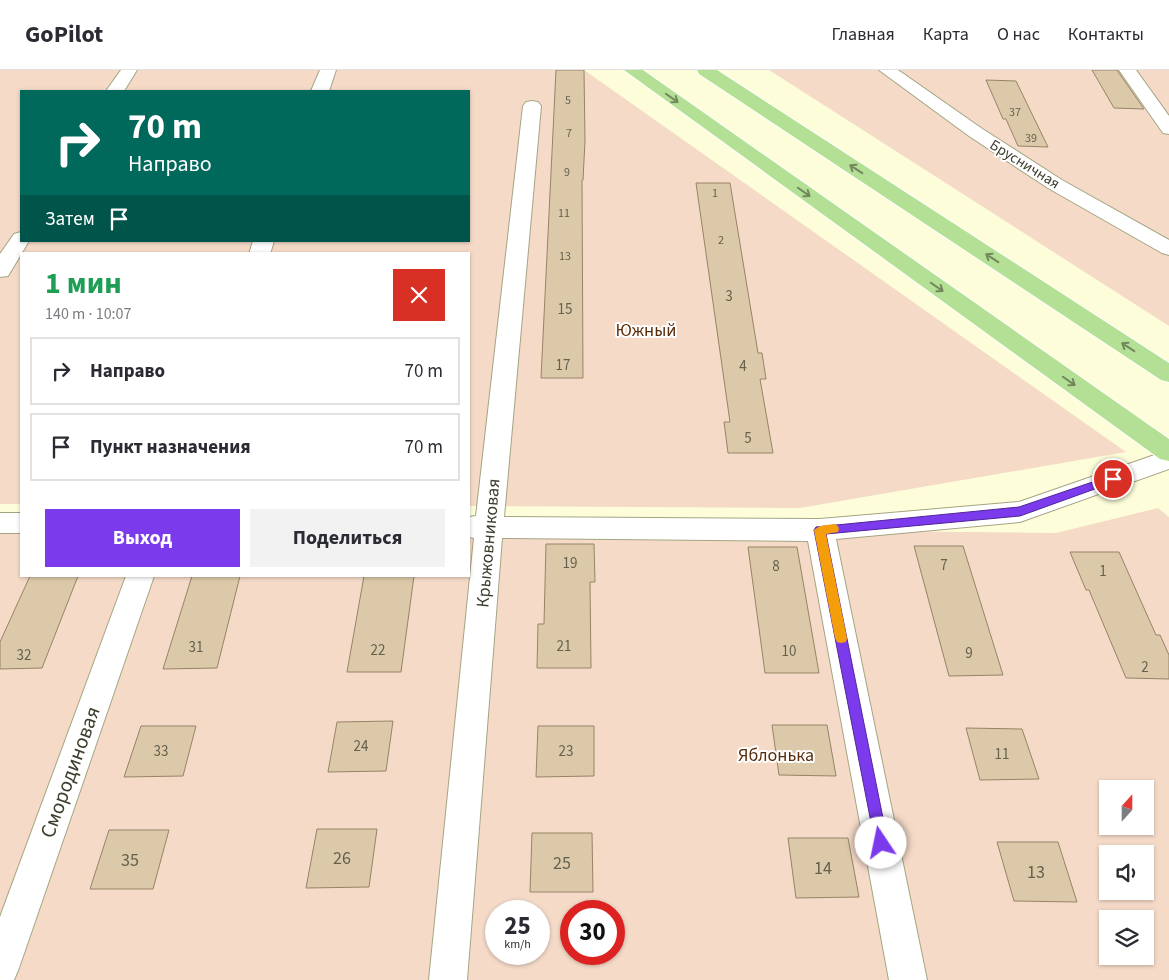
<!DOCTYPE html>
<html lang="ru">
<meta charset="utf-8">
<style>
:root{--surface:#fff;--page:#f2f2f3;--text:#2b2b33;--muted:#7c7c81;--line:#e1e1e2;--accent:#7c3aed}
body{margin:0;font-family:"Source Sans 3",sans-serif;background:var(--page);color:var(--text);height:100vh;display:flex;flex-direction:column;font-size:19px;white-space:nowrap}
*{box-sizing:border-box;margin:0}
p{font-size:16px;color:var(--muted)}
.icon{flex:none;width:28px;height:28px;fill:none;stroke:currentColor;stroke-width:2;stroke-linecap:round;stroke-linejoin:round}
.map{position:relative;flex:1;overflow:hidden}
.side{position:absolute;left:20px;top:182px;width:450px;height:325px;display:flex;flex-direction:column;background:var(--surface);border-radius:0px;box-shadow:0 1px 4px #0004}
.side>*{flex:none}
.top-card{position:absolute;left:20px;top:20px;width:450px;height:152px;border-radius:0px;box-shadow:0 1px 4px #0004;background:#00695c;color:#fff;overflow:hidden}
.needle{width:32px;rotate:21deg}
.fabs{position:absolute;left:1099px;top:710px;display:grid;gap:10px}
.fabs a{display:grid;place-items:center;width:55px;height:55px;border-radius:0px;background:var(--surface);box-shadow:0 1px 4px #0004;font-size:25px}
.speed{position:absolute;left:485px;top:830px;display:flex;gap:10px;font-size:25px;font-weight:700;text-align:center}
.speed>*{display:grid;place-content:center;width:65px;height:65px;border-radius:50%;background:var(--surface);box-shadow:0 1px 4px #0004;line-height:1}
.speed small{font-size:12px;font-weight:400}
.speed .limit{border:8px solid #d22;background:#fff;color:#111}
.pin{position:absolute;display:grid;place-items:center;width:42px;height:42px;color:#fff;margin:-21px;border:2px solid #fff;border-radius:50%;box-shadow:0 1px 5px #0007}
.me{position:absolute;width:55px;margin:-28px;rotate:349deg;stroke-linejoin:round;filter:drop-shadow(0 0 4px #0008)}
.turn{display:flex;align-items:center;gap:18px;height:105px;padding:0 25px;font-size:22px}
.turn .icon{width:65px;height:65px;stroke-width:2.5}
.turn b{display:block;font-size:35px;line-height:42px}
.then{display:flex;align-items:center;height:48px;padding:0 25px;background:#0003;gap:10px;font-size:19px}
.round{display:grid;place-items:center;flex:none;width:52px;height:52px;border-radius:0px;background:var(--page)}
.head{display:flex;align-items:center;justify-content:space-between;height:85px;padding:0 25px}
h1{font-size:30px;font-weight:700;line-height:38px;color:#1e9e55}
.action{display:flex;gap:10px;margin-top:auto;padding:10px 25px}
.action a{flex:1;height:58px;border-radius:0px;background:var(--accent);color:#fff;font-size:20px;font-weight:700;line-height:58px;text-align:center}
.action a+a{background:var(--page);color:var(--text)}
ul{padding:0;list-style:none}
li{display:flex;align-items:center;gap:15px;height:68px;margin:0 10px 8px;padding:0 15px;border:2px solid var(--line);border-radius:0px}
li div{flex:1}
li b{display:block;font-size:19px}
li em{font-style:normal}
header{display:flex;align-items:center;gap:30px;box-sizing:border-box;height:70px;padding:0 25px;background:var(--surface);border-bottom:1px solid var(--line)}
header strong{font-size:24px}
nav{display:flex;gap:28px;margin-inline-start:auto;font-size:18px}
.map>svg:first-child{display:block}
.green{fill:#f5dac8;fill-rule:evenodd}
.building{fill:#dbc9a9;stroke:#968466}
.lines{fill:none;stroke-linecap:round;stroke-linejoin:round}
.minor-casing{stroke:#a4a583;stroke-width:2}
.major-casing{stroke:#fff;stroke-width:2}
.minor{fill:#fff;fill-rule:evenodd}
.major{fill:#b3e094;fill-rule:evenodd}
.oneway{stroke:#73875c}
.route{fill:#7c3aed;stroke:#51269a}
.slow{fill:#f59e0b}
.labels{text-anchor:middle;stroke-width:4;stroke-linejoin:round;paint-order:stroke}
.far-number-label{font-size:12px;fill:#65614e}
.far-street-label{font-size:15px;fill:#3e3e2f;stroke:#fff}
.number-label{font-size:15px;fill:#65614e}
.park-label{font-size:18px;fill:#5a2d0a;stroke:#fff}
.street-label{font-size:18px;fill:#3e3e2f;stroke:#fff}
.near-number-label{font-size:18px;fill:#65614e}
.near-street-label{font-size:21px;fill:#3e3e2f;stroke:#fff}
</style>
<header>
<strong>GoPilot</strong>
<nav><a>Главная</a><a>Карта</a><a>О нас</a><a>Контакты</a></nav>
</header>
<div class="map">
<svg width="1169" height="910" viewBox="0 0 1169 910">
<rect width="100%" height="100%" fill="#fdfed9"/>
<g class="green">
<path d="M0 0H584L1126 382 800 438 469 436V184H21V434H0ZM21 21H469V171H21Z"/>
<polygon points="769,0 1169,0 1169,256"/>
<path d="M1158 438 1169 447V910H0V453H21V506H469V457L1056 463ZM1108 719H1145V756H1108ZM1108 784H1145V821H1108ZM496 841H539V884H496ZM571 841H614V884H571ZM1108 849H1145V886H1108Z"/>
</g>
<g class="building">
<polygon points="556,0 584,0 585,71 583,110 582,110 583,308 541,308"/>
<polygon points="1092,0 1117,0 1144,39 1114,38"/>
<polygon points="986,10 1016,11 1048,77 1018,76 1006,49 1003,49"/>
<polygon points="696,113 730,113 758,283 762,283 766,309 760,309 773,383 728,383 724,352 730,352"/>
<polygon points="546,474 594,474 595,512 590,512 591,598 537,598 538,554 544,554"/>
<polygon points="914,476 963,476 1003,605 949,606"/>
<polygon points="748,477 797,477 819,603 765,603"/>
<polygon points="1070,482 1119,482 1156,565 1160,565 1169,585 1169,609 1126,608 1089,520 1086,520"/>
<polygon points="30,506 78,506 42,598 0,599 0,572"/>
<polygon points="192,506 240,506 217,598 163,599"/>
<polygon points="364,506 414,506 401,602 347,602"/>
<polygon points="393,651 386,701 328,702 337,652"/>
<polygon points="772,655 827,655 836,706 779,705"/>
<polygon points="141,656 196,656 183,706 124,707"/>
<polygon points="538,656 594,656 594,706 536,707"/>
<polygon points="966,658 1022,659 1039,709 980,710"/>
<polygon points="317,759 377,759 369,817 306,818"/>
<polygon points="109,760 169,760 153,819 90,819"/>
<polygon points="532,763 592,763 593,822 530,822"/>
<polygon points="788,768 848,768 859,827 796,828"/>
<polygon points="997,772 1058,772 1077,832 1014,831"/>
</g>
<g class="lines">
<defs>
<g id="minor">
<polygon points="121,0 137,0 124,21 106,21"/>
<polygon points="320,0 336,0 329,21 311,21"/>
<polygon points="879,0 898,0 981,58 1062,110 1169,170 1169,185 1162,183 1048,118 969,66"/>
<polygon points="1119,0 1136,0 1169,46 1169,64 1163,63"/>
<polygon points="532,31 538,32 541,36 504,447 820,449 1019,432 1169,380 1169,399 1020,452 836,469 927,910 889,910 808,471 502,468 467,910 429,910 474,468 469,467 469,447 476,446 523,36 526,32"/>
<polygon points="21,162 21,171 29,171 8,206 0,207 0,184 14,164"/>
<polygon points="253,171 274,171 270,184 249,184"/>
<rect x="0" y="443" width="21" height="20"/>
<polygon points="126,506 154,506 19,898 14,910 0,910 0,847"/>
</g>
<g id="major">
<polygon points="624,0 643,0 1169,369 1169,391 1160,389"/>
<polygon points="697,0 717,0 1169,293 1169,312 1161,310 699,4"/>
</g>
</defs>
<use href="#minor" class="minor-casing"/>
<use href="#major" class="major-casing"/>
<use href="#minor" class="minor"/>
<use href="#major" class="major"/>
</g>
<defs><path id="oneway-shaft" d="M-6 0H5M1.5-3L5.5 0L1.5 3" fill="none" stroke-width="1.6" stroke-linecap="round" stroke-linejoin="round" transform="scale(1.25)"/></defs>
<g class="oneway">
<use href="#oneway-shaft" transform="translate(672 28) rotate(35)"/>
<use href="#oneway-shaft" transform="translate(856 99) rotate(-147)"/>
<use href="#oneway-shaft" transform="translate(804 122) rotate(35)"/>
<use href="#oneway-shaft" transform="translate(992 188) rotate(-147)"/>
<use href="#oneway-shaft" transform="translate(937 217) rotate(35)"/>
<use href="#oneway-shaft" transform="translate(1128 277) rotate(-147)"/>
<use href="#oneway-shaft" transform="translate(1069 311) rotate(35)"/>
</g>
<polygon class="route" points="1113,405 1117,406 1118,409 1117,411 1020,446 826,464 888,773 886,778 881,780 876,778 814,460 816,457 1019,437"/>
<polygon class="slow" points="834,454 838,456 839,459 838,462 826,464 847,568 846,572 841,573 837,572 835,568 814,460 820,456"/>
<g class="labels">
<g class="far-number-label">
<text x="568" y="34">5</text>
<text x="1015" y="46">37</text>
<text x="569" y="67">7</text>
<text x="1031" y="72">39</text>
<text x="567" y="106">9</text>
<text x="715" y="127">1</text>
<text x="564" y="147">11</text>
<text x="721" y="174">2</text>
<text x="565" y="190">13</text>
</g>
<g class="far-street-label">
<text transform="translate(1025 94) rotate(32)" y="5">Брусничная</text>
</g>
<g class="number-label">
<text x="729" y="231">3</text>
<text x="565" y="244">15</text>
<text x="563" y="300">17</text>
<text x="743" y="301">4</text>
<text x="748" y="373">5</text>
<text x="570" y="498">19</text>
<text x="944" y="500">7</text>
<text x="776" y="501">8</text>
<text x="1103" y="506">1</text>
<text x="564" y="581">21</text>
<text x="196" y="582">31</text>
<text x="378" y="585">22</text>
<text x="789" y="586">10</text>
<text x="969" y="588">9</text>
<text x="24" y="590">32</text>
<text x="1145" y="602">2</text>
<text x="361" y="681">24</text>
<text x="161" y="686">33</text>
<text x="566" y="686">23</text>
<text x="1002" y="689">11</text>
</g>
<g class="park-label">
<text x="646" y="266">Южный</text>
<text x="776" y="691">Яблонька</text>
</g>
<g class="street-label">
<text transform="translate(488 473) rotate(-85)" y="6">Крыжовниковая</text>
</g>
<g class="near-number-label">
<text x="342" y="794">26</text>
<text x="130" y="796">35</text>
<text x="562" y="799">25</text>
<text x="823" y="804">14</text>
<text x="1036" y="808">13</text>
</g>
<g class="near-street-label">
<text transform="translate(70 702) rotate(-70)" y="7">Смородиновая</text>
</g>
</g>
</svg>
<div class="fabs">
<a><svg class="needle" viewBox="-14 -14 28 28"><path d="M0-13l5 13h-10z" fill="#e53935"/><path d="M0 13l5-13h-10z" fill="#7c7c81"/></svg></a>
<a><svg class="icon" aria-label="sound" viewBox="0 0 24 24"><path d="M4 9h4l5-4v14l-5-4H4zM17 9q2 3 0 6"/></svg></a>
<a><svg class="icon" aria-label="layers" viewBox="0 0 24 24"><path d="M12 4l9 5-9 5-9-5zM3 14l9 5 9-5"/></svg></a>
</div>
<div class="speed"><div>25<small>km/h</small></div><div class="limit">30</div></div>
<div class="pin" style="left:1113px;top:409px;background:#d93025"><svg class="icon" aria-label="arrive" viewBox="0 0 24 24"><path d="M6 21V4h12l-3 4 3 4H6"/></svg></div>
<svg class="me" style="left:881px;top:773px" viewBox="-20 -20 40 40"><circle r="19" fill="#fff"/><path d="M0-13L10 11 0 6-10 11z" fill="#7c3aed"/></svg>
<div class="top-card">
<div class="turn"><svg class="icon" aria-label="right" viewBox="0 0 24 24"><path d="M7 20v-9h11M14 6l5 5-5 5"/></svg><div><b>70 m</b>Направо</div></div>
<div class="then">Затем<svg class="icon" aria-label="arrive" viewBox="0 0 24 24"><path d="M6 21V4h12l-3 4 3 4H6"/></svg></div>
</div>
<section class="side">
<div class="head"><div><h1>1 мин</h1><p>140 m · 10:07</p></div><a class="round" style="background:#d93025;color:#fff"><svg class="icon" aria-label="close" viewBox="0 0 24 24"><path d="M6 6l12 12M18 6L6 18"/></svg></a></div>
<ul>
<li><svg class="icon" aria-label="right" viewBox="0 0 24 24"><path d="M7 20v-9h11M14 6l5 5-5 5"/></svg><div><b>Направо</b></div><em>70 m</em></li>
<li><svg class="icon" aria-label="arrive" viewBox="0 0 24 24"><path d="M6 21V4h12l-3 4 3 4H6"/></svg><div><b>Пункт назначения</b></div><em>70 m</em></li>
</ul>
<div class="action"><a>Выход</a><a>Поделиться</a></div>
</section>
</div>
